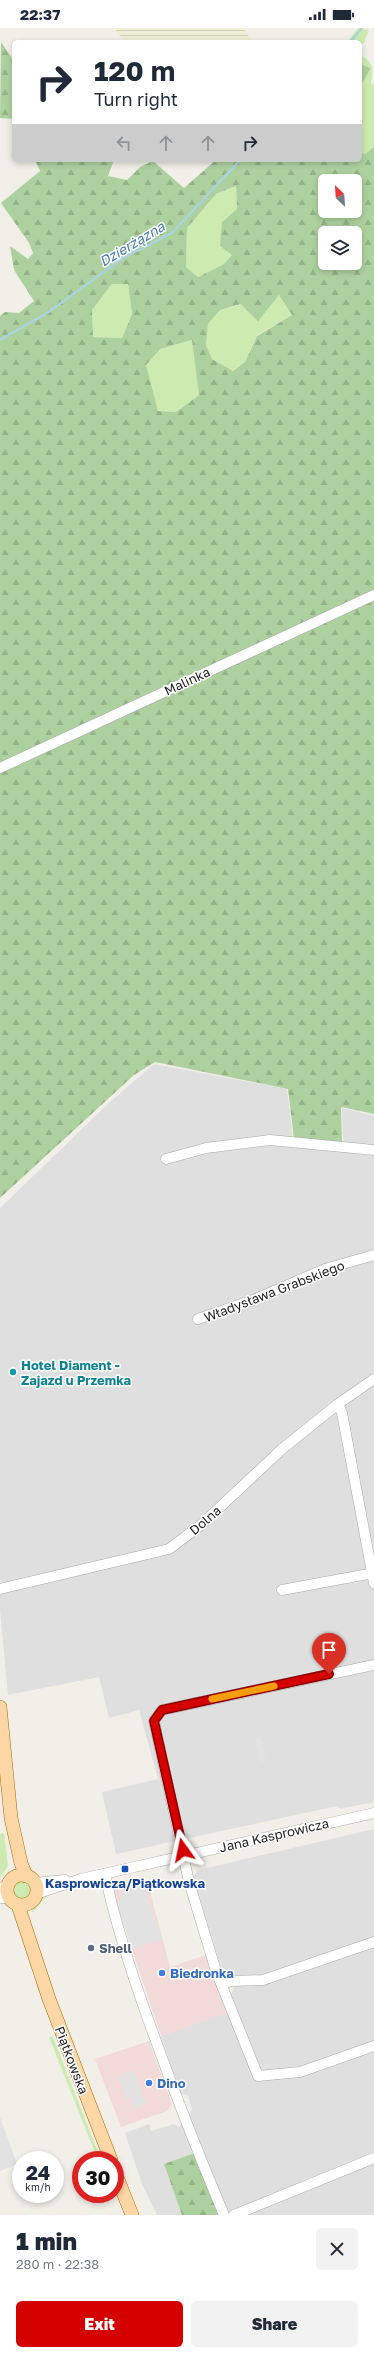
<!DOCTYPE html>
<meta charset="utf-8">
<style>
:root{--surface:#fff;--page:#f2f2f3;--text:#1f2937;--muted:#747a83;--accent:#d40000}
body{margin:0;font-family:"Golos Text",sans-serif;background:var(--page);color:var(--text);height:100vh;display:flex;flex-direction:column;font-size:15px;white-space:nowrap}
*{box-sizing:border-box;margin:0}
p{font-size:13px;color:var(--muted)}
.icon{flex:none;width:22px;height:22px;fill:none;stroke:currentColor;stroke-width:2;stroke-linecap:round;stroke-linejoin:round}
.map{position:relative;height:2187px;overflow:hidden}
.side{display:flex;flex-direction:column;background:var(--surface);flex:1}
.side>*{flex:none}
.banner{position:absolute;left:12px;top:12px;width:350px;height:122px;border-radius:6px;box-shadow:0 2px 6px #0003;background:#fff;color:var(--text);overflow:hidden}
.needle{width:26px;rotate:335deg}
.buttons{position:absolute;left:318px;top:146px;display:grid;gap:8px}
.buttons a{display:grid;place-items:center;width:44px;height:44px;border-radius:6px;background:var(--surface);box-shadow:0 2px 6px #0003;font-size:20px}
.speed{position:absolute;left:12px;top:2123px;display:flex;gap:8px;font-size:20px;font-weight:700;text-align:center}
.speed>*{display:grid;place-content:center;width:52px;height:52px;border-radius:50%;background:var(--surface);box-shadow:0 2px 6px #0003;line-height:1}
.speed small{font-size:10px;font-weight:400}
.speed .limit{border:6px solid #d22;background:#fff;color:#111}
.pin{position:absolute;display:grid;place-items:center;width:34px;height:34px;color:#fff;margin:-41px -17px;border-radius:50% 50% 50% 0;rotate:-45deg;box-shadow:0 0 4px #0007}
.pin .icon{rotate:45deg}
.me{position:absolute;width:44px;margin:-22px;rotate:348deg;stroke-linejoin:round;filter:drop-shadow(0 0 3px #0008)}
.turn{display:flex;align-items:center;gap:14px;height:84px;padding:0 16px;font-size:18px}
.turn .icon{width:52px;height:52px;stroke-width:2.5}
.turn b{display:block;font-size:28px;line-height:34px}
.lanes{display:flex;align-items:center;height:38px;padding:0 16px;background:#0003;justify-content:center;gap:20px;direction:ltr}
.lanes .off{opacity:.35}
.round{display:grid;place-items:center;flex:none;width:42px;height:42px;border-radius:6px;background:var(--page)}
.headline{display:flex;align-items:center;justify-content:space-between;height:68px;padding:0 16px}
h1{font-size:24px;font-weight:800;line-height:30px}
.primary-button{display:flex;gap:8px;margin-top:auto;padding:8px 16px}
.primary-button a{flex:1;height:46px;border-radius:6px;background:var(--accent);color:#fff;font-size:16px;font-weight:800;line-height:46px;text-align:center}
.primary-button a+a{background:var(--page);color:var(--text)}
.status{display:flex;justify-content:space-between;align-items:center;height:28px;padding:0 20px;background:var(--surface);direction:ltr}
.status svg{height:11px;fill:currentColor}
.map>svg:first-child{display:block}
.residential{fill:#e0dfdf}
.commercial{fill:#f2dad9}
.farmland{fill:url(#farmland-rules)}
.grass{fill:#cdebb0}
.forest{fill:url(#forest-firs);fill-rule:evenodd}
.parking{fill:#e2e2e2}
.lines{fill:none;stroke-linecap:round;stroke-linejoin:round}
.stream{stroke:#aad3df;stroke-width:2.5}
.minor-casing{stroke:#a9a9a9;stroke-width:11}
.major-casing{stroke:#a06b00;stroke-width:14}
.minor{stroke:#fff;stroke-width:10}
.major{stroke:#fcd6a4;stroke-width:13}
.route-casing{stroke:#8a0000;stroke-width:10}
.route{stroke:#d40000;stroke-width:7}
.slow{stroke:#f59e0b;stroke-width:7}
.culture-dot{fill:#0f9aa8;stroke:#fff;stroke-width:1.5}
.transit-dot{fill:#1a4fb4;stroke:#fff;stroke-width:1.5}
.service-dot{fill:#5c6f8a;stroke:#fff;stroke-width:1.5}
.shop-dot{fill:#3f7fe0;stroke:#fff;stroke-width:1.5}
.labels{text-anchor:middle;stroke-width:3;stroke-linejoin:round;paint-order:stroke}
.street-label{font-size:13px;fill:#222;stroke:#fff}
.culture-label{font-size:13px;font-weight:bold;fill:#0d838f;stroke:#fff;text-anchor:start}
.transit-label{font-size:13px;font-weight:bold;fill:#164399;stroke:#fff}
.service-label{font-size:13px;font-weight:bold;fill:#4e5e75;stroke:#fff;text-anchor:start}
.shop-label{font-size:13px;font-weight:bold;fill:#366cbe;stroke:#fff;text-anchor:start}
.water-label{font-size:14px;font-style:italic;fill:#4a7aab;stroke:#fff}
</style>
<div class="status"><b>22:37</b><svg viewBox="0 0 49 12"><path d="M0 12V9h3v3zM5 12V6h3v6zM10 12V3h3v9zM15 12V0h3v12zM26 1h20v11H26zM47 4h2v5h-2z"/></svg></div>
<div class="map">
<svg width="374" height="2187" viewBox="0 0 374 2187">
<defs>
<pattern id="farmland-rules" width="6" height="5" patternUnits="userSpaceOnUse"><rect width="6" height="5" fill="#eef0d5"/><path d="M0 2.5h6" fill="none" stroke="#ccceb7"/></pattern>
<pattern id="forest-firs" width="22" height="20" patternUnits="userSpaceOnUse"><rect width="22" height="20" fill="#add19e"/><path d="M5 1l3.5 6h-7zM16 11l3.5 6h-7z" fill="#95b388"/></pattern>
</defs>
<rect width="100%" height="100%" fill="#f2efe9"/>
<g class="residential">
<polygon points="154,1036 287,1061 293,1112 343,1115 342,1080 374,1088 374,1774 340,1781 337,1778 116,1826 102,1764 158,1751 139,1682 109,1690 99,1649 8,1667 0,1582 0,1180 111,1073"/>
<polygon points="374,1801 374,2187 157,2187 142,2156 125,2105 149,2096 151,2103 174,2096 179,2099 192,2081 188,2068 180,2065 161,2008 237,1981 231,1966 235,1958 233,1948 222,1942 193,1850 198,1842"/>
</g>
<g class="commercial">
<polygon points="147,1852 170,1939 206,1927 227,1985 161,2008 116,1873 114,1860"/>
<polygon points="149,2013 172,2076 167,2083 121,2099 95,2031"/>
</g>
<polygon class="farmland" points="115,0 243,0 253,14 160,14 159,12 124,14"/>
<g class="grass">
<polygon points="358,0 369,2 364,15 360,17 360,14 347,14"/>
<path d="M360 27C373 33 374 42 371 56L374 57V119L365 126 360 124V59L371 40 360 36Z"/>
<polygon points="236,158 237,181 222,194 232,227 224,236 198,249 186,239 187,200 216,166"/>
<polygon points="112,256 128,256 132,286 122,310 93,309 92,282"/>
<polygon points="279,267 292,287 257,307 245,334 233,343 212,331 206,317 208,296 220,282"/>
<polygon points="193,312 199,367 176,384 158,383 145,337 160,321"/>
<polygon points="4,1805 8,1838 0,1850 0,1806"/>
<circle cx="21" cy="1862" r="9"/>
<path d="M47 1865V1868L32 1885C32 1875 38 1868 47 1865Z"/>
<polygon points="49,2009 53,2009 101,2132 98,2132"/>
</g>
<g class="forest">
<polygon points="1,14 14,33 14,91 0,90"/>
<polygon points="360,36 371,40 360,59"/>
<path d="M374 119V1086L341 1079 342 1114 294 1111 288 1061 155 1034 134 1047 0 1170V288L5 284 19 285 34 273 14 242 10 218 28 231 33 225 29 215 1 175 40 143 35 132H114L108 148 127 152 140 139 153 133 184 160 216 132H360V124L365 126ZM325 153H355V183H325ZM236 158 237 181 222 194 220 218 232 227 224 236 198 249 186 239 187 200 216 166ZM325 205H355V235H325ZM112 256H128L132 286 122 310 93 309 92 282ZM279 267 292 287 257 308 245 334 233 343 212 331 206 317 208 296 220 282 241 276 258 293ZM192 312 199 367 176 384 158 383 146 337 160 321Z"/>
<polygon points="195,2125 220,2187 182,2187 164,2136"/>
</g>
<g class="parking">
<polygon points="261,1709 266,1733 260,1734 255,1710"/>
<polygon points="144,1857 162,1911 132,1921 116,1873 121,1872 120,1865"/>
<polygon points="134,2042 146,2076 135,2080 131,2070 126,2071 118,2048"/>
<polygon points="0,2089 17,2136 0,2143"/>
</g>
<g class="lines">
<g class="stream">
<polyline points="350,14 362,0"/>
<polyline points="0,312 47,285 123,230 172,205 240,132"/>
</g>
<defs>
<g id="minor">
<polyline points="0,740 374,567"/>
<polyline points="166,1131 206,1120 270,1112 374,1122"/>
<polyline points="198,1291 253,1272 325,1241 374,1227"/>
<polyline points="338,1376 342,1385 374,1555"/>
<polyline points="0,1561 169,1521 202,1496 282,1421 338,1376 374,1351"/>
<polyline points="282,1562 374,1545"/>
<polyline points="374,1637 162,1682 154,1693 189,1854 216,1943 258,2048 300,2044 374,2018"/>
<path d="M105 1846C114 1891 128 1934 143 1977 168 2048 195 2118 224 2187"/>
<polyline points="35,1855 65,1852"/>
<polyline points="0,1861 7,1857"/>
<polyline points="36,1866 81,1851 374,1785"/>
<polyline points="0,1870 9,1870"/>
<polyline points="222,1957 230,1953 263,1952 374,1914"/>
<polyline points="234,2187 374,2130"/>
</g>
<g id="major">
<polyline points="0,1679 11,1790 21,1835 26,1848"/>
<circle cx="22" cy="1862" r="15"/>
<polyline points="18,1877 49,1971 111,2132"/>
<polyline points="115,2144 132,2187"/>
</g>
</defs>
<use href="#minor" class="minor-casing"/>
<use href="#major" class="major-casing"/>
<use href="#minor" class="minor"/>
<use href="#major" class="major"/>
</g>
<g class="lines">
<defs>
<polyline id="route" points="183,1822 154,1693 162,1682 329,1646"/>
</defs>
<use href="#route" class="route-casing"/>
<use href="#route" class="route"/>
<polyline class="slow" points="212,1671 274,1658"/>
</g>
<circle class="culture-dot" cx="13" cy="1344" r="4"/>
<rect class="transit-dot" x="121" y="1837" width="8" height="8" rx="2"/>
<circle class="service-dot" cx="91" cy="1920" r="4"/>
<g class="shop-dot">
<circle cx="162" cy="1945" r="4"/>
<circle cx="149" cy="2055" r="4"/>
</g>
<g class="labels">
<g class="street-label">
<text transform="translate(187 653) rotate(-25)" y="5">Malinka</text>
<text transform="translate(274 1263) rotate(-21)" y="5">Władysława Grabskiego</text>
<text transform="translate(205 1492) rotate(-41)" y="5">Dolna</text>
<text transform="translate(274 1807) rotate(-13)" y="5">Jana Kasprowicza</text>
<text transform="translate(72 2032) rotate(69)" y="5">Piątkowska</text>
</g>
<g class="culture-label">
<text x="21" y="1342">Hotel Diament -<tspan x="21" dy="15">Zajazd u Przemka</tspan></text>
</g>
<g class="transit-label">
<text x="125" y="1860">Kasprowicza/Piątkowska</text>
</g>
<g class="service-label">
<text x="99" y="1925">Shell</text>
</g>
<g class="shop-label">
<text x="170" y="1950">Biedronka</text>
<text x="157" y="2060">Dino</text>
</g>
<g class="water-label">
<text transform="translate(132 216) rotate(-31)" y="5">Dzierżązna</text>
</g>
</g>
</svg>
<div class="buttons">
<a><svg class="needle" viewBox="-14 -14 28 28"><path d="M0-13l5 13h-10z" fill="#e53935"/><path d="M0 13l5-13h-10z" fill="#747a83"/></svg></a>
<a><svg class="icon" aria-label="layers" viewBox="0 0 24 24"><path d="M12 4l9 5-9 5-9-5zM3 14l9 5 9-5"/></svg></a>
</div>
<div class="speed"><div>24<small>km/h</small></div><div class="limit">30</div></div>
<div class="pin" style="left:329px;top:1646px;background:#d93025"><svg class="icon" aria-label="arrive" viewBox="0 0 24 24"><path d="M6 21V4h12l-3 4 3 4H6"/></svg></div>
<svg class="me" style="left:183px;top:1822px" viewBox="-20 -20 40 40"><path d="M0-17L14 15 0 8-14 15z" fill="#d40000" stroke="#fff" stroke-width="4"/></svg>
<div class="banner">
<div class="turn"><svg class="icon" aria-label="right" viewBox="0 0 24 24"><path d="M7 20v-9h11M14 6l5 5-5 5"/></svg><div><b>120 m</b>Turn right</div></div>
<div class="lanes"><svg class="icon off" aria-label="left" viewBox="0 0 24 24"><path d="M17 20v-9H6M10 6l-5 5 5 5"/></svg><svg class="icon off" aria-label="ahead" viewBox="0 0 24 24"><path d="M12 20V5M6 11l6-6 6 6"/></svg><svg class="icon off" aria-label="ahead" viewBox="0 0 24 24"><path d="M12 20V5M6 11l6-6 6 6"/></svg><svg class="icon" aria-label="right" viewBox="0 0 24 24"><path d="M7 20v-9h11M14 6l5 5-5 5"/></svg></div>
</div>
</div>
<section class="side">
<div class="headline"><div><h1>1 min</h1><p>280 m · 22:38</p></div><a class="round"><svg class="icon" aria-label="close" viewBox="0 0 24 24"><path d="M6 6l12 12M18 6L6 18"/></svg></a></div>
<div class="primary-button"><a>Exit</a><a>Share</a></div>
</section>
